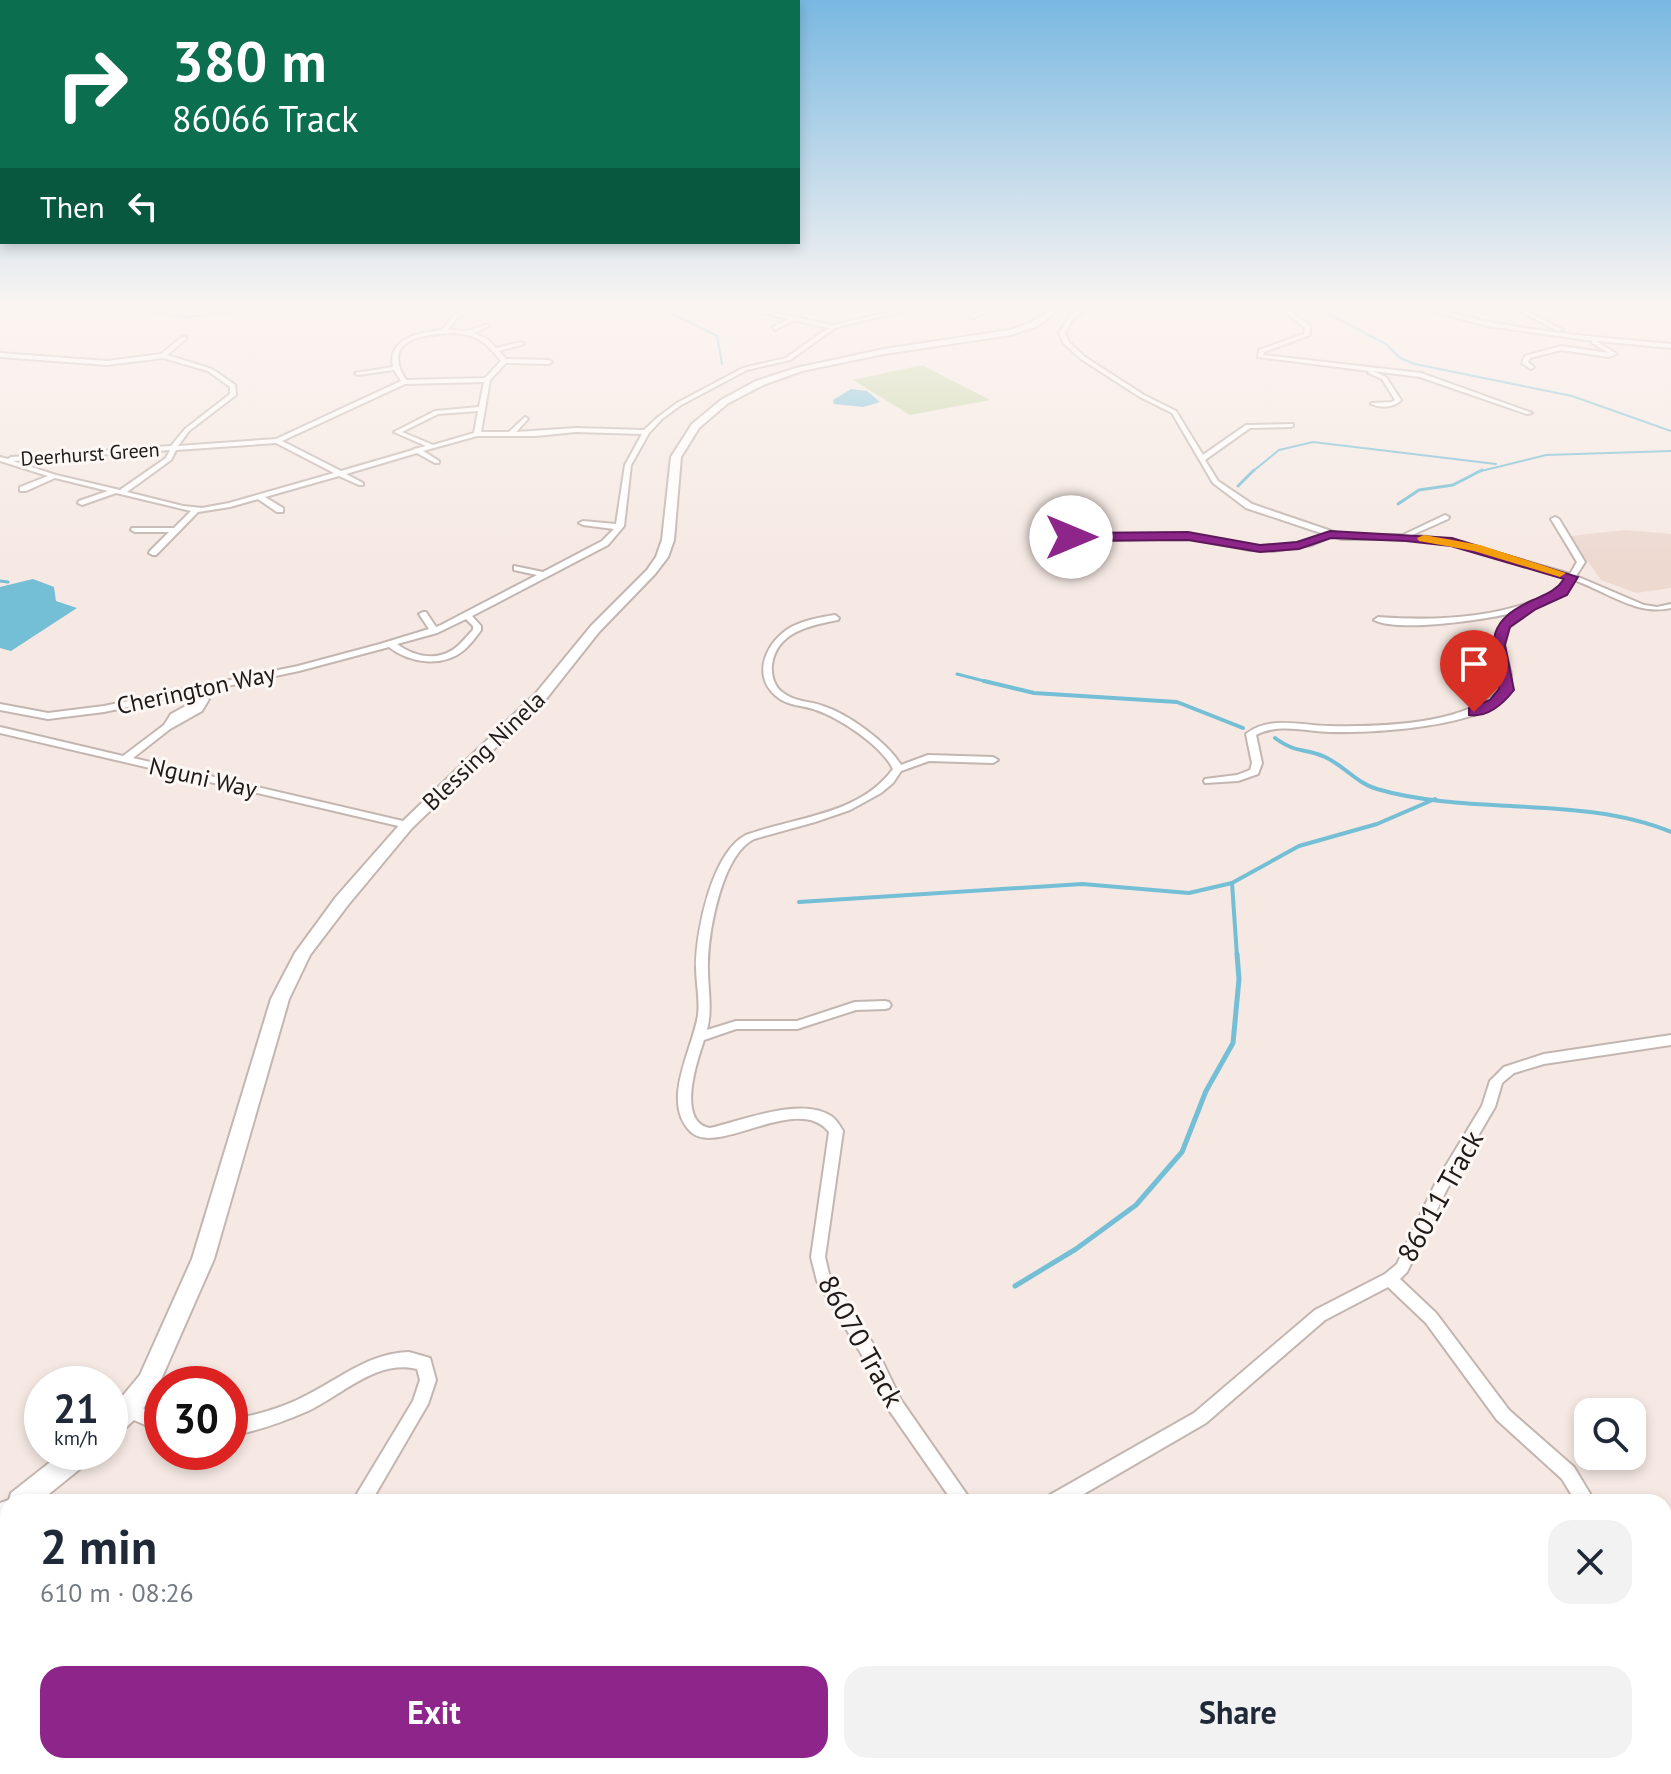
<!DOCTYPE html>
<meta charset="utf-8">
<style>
:root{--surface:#fff;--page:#f2f2f3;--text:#1f2937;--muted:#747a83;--accent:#8d258a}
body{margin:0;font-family:"PT Sans",sans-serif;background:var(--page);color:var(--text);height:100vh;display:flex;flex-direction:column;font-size:30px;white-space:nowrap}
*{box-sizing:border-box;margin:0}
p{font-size:26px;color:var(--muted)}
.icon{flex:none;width:44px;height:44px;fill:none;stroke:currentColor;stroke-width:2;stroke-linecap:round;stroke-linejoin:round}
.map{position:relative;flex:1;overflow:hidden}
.side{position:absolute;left:0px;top:1494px;width:1672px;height:280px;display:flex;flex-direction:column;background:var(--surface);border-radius:24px 24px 0 0;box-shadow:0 4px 12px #0003}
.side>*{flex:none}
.guide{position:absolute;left:0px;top:0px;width:800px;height:244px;box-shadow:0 4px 12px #0003;background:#0b6e4f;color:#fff;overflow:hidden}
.fabs{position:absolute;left:1574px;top:1398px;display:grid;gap:16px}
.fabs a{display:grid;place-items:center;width:72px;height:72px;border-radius:16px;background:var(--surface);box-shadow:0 4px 12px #0003;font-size:40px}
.speed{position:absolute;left:24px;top:1366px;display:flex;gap:16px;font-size:40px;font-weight:700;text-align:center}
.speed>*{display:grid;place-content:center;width:104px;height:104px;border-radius:50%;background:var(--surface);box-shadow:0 4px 12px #0003;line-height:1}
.speed small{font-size:20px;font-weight:400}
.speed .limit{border:12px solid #d22;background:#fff;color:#111}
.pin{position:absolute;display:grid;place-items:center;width:68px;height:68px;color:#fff;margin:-82px -34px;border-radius:50% 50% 50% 0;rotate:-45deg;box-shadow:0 0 8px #0007}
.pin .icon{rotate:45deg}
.me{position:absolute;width:88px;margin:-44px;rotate:90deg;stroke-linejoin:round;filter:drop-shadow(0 0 6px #0008)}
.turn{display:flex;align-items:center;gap:28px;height:168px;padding:0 40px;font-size:36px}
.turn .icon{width:104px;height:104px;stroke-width:2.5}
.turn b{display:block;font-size:56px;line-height:68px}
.then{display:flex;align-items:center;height:76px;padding:0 40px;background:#0003;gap:16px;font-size:30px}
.round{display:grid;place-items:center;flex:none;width:84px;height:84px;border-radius:24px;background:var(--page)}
.summary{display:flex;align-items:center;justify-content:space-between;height:136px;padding:0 40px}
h1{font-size:48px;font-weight:600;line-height:60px}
.primary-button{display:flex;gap:16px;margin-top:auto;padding:16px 40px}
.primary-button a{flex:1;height:92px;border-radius:24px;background:var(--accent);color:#fff;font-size:32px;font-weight:600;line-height:92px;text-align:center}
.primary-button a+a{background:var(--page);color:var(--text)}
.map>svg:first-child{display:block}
.built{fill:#edd9d0}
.green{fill:#c4d6a3}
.water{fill:#74bed6}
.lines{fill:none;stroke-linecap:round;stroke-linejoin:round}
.stream-far4{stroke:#74bed6;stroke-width:2}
.stream-far3{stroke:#74bed6;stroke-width:3}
.stream-far2{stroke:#74bed6;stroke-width:4}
.stream-far1{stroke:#74bed6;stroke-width:5}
.stream{stroke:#74bed6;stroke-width:6}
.street-casing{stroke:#c3b6b1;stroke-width:4}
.secondary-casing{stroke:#c3b6b1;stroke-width:4}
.street{fill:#fff;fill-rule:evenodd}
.secondary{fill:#fff;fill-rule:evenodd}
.route{fill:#8d258a;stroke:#5c185a;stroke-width:2}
.slow{fill:#f59e0b}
.labels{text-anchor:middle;stroke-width:6;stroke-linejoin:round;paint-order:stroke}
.far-street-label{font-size:20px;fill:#1f1a18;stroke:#fdf8f6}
.street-label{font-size:24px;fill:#1f1a18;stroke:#fdf8f6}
.near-street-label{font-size:28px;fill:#1f1a18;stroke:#fdf8f6}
</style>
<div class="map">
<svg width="1671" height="1774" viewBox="0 0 1671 1774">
<rect width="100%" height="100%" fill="#f6e9e3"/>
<polygon class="built" points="1625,530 1671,534 1671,588 1636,593 1601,580 1570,536"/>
<polygon class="green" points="922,365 990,400 910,415 853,380"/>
<g class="water">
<polygon points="851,389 867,391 880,402 863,407 834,404 833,400"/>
<polygon points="33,579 54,587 56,601 77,608 11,651 0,648 0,587"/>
</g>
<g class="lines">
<g class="stream-far4">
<polyline points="129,309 185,317 258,309"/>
<polyline points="663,309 717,336 722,364"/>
<polyline points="1664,309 1671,309"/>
<polyline points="1322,310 1386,344 1400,358 1415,364 1572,396 1671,431"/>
<polyline points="1252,472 1279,450 1313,442 1496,464"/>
<polyline points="1477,472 1546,455 1671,451"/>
</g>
<g class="stream-far3">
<polyline points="1238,486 1254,470"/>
<polyline points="1398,504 1419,490 1453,485 1482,470"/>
<polyline points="0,581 8,582"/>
<polyline points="957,674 992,683"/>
</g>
<g class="stream-far2">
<polyline points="984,681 1034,693 1177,702 1243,728"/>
<path d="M1275 738C1297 754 1305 748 1325 757 1343 765 1358 784 1377 789 1469 816 1583 795 1671 832"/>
<polyline points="1232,883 1237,956"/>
<polyline points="799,902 1082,884 1189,893 1232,883 1299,846 1377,824 1435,799"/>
</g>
<polyline class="stream-far1" points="1015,1286 1076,1249 1136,1205 1182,1152 1206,1091 1233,1043 1239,979 1237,954"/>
<g class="stream">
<polyline points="1664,1717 1671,1713"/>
<polyline points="1568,1774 1588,1766"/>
</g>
<defs>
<g id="street">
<path d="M466 309H472L456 319 448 330 468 331 489 324V326L474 333 487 339 496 348 521 342 524 344 499 351 506 359 549 360 552 362 549 364 506 363 490 380 481 432H509L525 417 528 419 516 432 576 428 644 430 658 417 677 403 743 368 786 358 828 328 794 320 775 330 773 327 789 319 747 309H755L833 325 902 309H910L835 328 790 360 747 370 681 405 662 419 649 433 631 465 624 526 608 545 472 616 481 626V630C476 637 470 645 464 650 443 668 409 663 389 647L299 671 104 712 48 719 0 710V704L48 713 104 706 298 666 380 644 429 629 419 614 423 612H426L436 627 441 625 537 575 514 570V566L543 572 602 541 614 529 583 525 579 523 583 521 616 524 625 465 642 434 576 432 536 436H477L423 451 439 461V463H435L417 453 346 474 363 483V485H359L339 476 265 497 283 508V512H277L258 499 230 507 198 512 156 555H153L149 553 150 551 169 532H135L131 530 132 528H174L191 511 116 493 82 505 78 503 79 501 108 491 55 478 26 491H20V487L48 476 0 461V457L8 459 11 457 171 446 185 429 230 394V387L208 371 163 358 107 365 0 357V353L107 361 161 354 182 337H186V339L167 355 212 369 235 385 236 395 189 431 178 446 276 439 401 381 394 370 358 375 355 373 393 367C387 338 421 332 442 330L452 317ZM455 333C480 336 486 343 501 361L485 378 406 380C380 339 424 334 455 333ZM484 382 479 407 435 411 394 432 426 446 414 449 413 450 341 471 282 441 405 384ZM478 411 474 433 433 445 402 432 438 414ZM276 443 334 473 229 503 202 508 183 506 127 492 171 460 176 450ZM170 450 166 458 120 490 56 475 13 461ZM466 619 473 626V630C467 636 461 644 454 649 436 662 413 656 397 644L437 633Z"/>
<polygon points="987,309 994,309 973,318 968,317"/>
<path d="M1081 309H1087L1073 319 1065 333 1069 342 1085 357 1144 395 1176 411 1203 455 1246 425 1293 424V426L1291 427 1250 428 1205 460 1218 481 1252 504 1343 535H1403L1445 515 1449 517 1448 519 1412 535 1452 540 1570 574 1577 562 1551 519 1555 517 1559 519 1585 562 1576 576 1644 605 1657 607 1671 604V608C1636 616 1606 591 1574 580L1566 594 1534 608 1507 629 1504 636 1503 644 1511 674V690C1507 694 1502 700 1498 703 1464 728 1370 733 1329 732 1304 731 1279 723 1256 735L1262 763 1258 774 1238 781 1205 783 1204 781 1205 779 1237 775 1250 770 1252 763 1246 734C1270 715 1302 726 1330 726 1379 727 1465 725 1501 689 1502 680 1502 672 1500 663 1494 635 1492 629 1517 612 1487 619 1400 633 1374 620L1378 617C1433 621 1493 619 1544 597 1549 595 1557 593 1561 589 1564 586 1565 582 1567 578L1451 544 1406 539H1342L1332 536 1312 545 1273 551 1250 550 1188 538 1034 542 1033 540 1037 538 1188 534 1250 546 1273 547 1307 541 1324 534 1246 508 1213 483 1172 413 1140 397 1081 359 1064 344 1059 333 1069 317Z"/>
<path d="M1286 309H1290V311L1310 326V335L1264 352 1263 355 1421 373 1532 413 1527 414 1420 377 1373 371 1386 377 1401 400C1394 408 1380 408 1371 404L1372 403 1392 402 1395 400 1382 379 1368 373 1369 371 1258 357 1259 350 1304 334 1305 328 1285 312Z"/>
<path d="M1425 309H1433C1511 330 1591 337 1671 344V348L1596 341 1617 354 1609 357 1561 350 1530 358 1528 362 1534 367 1531 369 1522 363 1525 356 1561 346 1609 353 1592 343 1593 341 1487 326Z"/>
<polygon points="1516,309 1522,309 1563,330 1558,331"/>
<path d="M835 615 839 618 838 620C811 625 776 632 772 665 771 675 774 686 782 692 794 702 810 701 823 706 848 714 887 742 901 765L928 755 993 757 998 760 993 763 929 761 901 771 893 783 881 793 850 810 815 822 754 839C722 855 709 929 708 962 707 986 713 1007 707 1030L736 1021H797L855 1002 885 1001 889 1002 891 1005 889 1008 885 1009 856 1010 797 1029H736L704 1040C697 1061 676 1122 710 1128 742 1121 801 1096 831 1116 836 1119 840 1126 843 1131L825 1257 829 1274 877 1350 901 1400 972 1502H953L889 1410 865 1360 817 1281 811 1257 829 1132C798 1092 718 1157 691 1132 660 1102 693 1049 698 1015 700 999 696 983 696 967 696 931 712 852 746 835 795 817 860 815 893 769 882 746 840 718 816 710 803 705 787 706 776 696 750 674 768 639 793 626 806 620 821 617 835 615Z"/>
<polygon points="204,696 209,699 202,711 170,729 133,758 407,822 412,825 407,828 0,733 0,727 123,756 164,725 171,714"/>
<polygon points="1671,1035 1671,1045 1544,1064 1514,1073 1502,1083 1495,1107 1447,1189 1407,1272 1400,1279 1436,1313 1509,1410 1574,1467 1595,1502 1576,1502 1562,1479 1497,1420 1426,1323 1388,1287 1325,1320 1206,1423 1070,1502 1045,1502 1048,1496 1194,1413 1315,1310 1385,1274 1397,1264 1436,1182 1482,1106 1490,1081 1504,1067 1544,1054"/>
<path d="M409 1352 430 1358 436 1380 428 1404 371 1502H352L413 1401 420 1380 417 1369C377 1359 342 1395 308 1411 283 1422 257 1431 230 1436V1420C257 1415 283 1408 307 1395 341 1378 369 1353 409 1352Z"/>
<polygon points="128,1402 162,1416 162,1432 122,1415 120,1410 122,1405"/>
<rect x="304" y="1766" width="20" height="8"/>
<polygon points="632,1766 655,1766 659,1774 636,1774"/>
<polygon points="1152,1766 1172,1766 1168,1774 1148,1774"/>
</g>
<g id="secondary">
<polygon points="1052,309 1060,309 1038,326 1011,335 884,354 802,371 763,385 727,404 699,428 681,457 674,540 668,557 655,574 599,632 546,699 412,828 348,905 310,955 289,999 214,1259 156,1391 136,1418 118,1435 110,1438 110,1411 140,1375 192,1259 271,999 295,953 336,897 402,822 536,693 591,626 647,570 656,557 662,540 671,457 692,424 721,400 756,381 796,368 884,349 1010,330 1032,322"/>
<polygon points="63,1452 94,1452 91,1460 39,1502 8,1502 8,1528 0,1532 0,1503 9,1500 11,1493"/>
</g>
</defs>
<use href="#street" class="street-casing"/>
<use href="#secondary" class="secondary-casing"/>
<use href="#street" class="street"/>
<use href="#secondary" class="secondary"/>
</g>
<linearGradient id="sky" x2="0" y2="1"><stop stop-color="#79b8e1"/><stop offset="0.55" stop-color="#fbf5f2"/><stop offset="1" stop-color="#fbf5f2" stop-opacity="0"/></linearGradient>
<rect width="1671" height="557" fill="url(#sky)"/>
<path class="route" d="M1330 531 1452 538 1578 577 1567 595 1536 609 1510 627 1505 645 1514 690C1503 704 1488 718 1469 715V708L1490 700 1499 689C1491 643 1484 622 1533 600 1546 594 1556 591 1564 579L1451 546 1406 541 1331 538 1299 549 1260 552 1188 540 1071 541 1065 537 1071 533 1188 532 1260 545 1297 542Z"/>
<polygon class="slow" points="1424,535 1480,545 1566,573 1560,577 1474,551 1419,541 1417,538"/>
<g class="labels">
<g class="far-street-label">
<text transform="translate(90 454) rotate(-4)" y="7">Deerhurst Green</text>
</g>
<g class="street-label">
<text transform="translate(196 690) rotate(-12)" y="8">Cherington Way</text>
<text transform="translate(484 751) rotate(-44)" y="8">Blessing Ninela</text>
<text transform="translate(203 778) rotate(13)" y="8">Nguni Way</text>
</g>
<g class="near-street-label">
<text transform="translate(1440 1196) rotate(-61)" y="10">86011 Track</text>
<text transform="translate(861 1341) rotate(61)" y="10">86070 Track</text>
</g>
</g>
</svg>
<div class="fabs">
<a><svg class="icon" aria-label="search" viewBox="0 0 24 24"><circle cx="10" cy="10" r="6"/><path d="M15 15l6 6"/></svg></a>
</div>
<div class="speed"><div>21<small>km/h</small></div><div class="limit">30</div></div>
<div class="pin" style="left:1474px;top:712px;background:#d93025"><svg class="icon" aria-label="arrive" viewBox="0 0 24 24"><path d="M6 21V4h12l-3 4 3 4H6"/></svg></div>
<svg class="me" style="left:1071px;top:537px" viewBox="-20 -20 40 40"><circle r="19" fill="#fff"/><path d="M0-13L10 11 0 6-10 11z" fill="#8d258a"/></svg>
<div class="guide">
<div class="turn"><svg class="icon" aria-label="right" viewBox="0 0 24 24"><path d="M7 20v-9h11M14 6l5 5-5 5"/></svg><div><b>380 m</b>86066 Track</div></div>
<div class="then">Then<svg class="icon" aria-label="left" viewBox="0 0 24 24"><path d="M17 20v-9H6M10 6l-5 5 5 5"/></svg></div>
</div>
<section class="side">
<div class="summary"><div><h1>2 min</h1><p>610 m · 08:26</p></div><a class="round"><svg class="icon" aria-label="close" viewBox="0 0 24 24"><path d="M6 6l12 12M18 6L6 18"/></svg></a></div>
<div class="primary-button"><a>Exit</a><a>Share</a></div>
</section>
</div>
